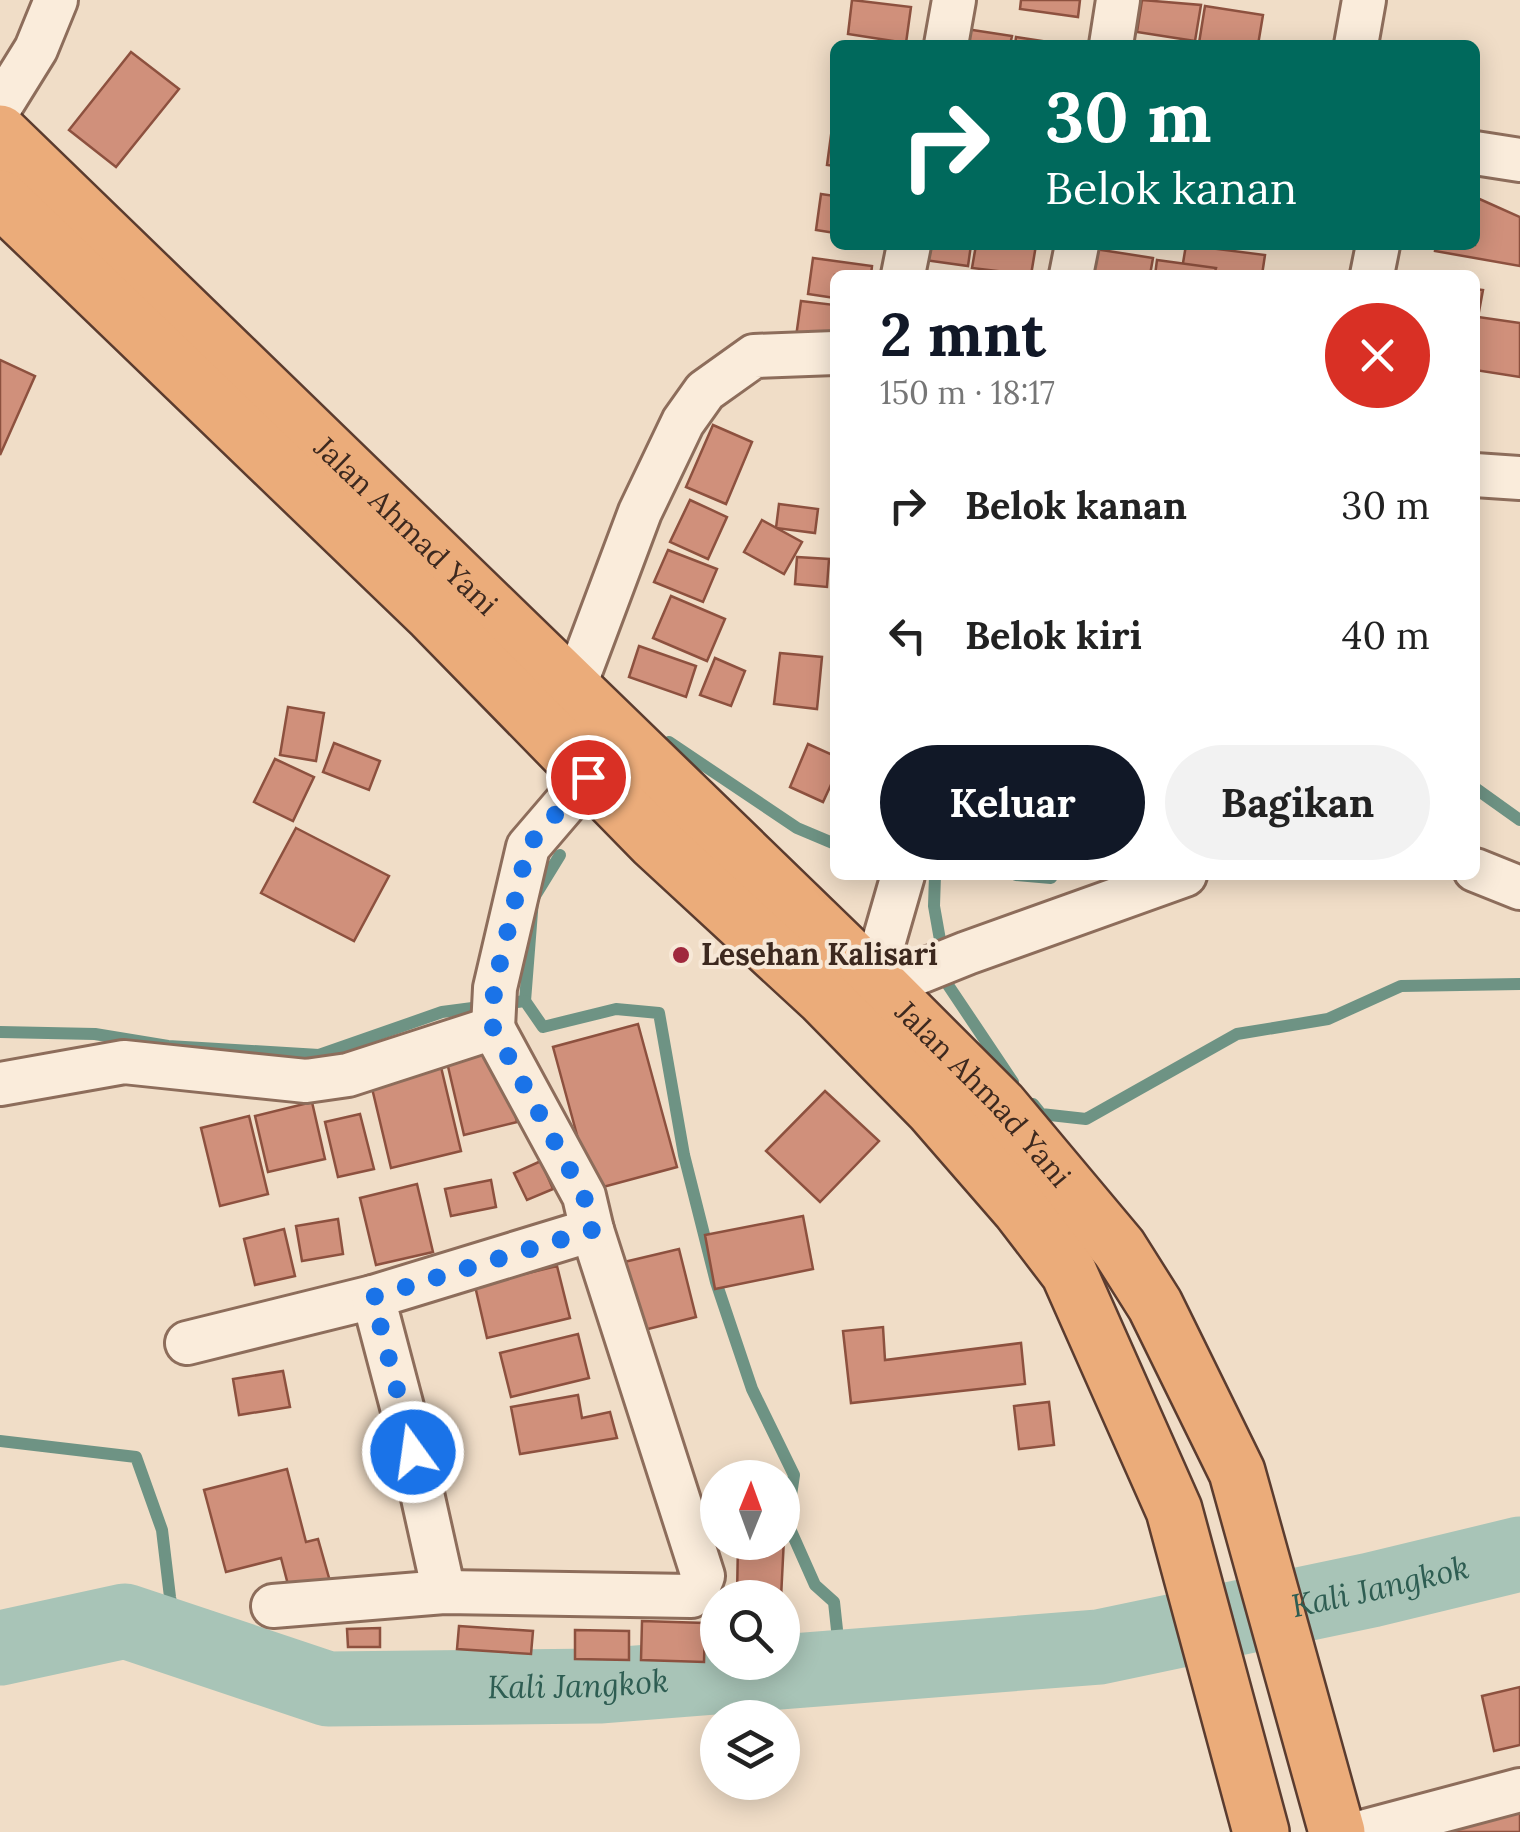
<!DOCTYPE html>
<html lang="id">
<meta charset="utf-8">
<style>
:root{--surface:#fff;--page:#f2f2f2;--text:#222;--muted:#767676;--accent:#111827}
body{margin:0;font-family:Lora,serif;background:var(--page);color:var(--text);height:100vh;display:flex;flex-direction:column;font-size:38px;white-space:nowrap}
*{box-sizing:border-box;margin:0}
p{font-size:32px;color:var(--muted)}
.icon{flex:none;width:55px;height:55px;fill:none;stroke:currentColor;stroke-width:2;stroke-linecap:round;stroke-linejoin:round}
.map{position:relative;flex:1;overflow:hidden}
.drawer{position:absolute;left:830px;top:270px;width:650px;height:610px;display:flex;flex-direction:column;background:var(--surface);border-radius:15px;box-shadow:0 5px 25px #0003}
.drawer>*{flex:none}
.banner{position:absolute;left:830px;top:40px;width:650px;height:210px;border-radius:15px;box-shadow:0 5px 25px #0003;background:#00695c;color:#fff;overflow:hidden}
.needle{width:65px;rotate:1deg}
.fabs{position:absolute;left:700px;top:1460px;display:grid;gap:20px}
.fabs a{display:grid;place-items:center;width:100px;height:100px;border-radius:50%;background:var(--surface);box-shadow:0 5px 25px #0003;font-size:50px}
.pin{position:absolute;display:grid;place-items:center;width:85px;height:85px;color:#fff;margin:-42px;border:5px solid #fff;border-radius:50%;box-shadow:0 2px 10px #0007}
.me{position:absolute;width:110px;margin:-55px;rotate:346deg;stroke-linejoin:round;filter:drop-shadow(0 0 8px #0008)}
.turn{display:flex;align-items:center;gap:35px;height:210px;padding:0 50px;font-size:45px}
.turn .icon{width:130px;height:130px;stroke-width:2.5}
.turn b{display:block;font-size:70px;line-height:85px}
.round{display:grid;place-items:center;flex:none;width:105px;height:105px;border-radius:52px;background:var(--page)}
.summary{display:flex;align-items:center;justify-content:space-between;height:170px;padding:0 50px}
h1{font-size:60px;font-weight:800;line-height:75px;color:var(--accent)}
.button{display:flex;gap:20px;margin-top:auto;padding:20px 50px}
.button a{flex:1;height:115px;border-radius:60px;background:var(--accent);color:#fff;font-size:40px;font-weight:800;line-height:115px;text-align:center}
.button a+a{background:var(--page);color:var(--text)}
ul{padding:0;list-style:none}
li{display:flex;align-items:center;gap:30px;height:130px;padding:0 50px}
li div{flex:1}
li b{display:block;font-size:38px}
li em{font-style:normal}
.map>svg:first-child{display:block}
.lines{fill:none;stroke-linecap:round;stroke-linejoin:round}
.stream{stroke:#6e9384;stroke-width:12}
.river{stroke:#a8c4b7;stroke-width:75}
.building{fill:#d0907b;stroke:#8d513f;stroke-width:2.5}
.minor-casing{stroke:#8d6d5b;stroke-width:48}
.trunk-casing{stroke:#5b3c2f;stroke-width:60}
.minor{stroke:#faecdb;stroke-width:42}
.trunk{stroke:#ebac7a;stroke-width:55}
.route{stroke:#1a73e8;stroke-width:18;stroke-dasharray:0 32.4}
.poi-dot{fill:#9f283d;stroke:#f7e8d7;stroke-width:4}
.labels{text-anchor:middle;stroke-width:8;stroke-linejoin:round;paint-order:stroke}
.street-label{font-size:30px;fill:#3d291f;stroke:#f7e8d7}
.poi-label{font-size:30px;font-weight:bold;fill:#3d291f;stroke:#f7e8d7;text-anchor:start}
.water-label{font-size:32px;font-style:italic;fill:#2e5d52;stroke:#f7e8d7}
</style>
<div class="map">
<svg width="1520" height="1832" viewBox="0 0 1520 1832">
<rect width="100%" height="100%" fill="#f0ddc7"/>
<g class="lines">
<g class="stream">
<polyline points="669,742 797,828 835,844"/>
<polyline points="1475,788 1520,820"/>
<polyline points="935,875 934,906 948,985 1013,1082"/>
<polyline points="1016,875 1051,878 1053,875"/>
<polyline points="525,1001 533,899 560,855"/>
<polyline points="0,1032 95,1034 168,1046 319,1055 442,1012 525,1001 543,1027 616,1009 659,1013 684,1155 716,1282 752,1389 794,1475 787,1522 815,1585 834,1602 841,1667"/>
<polyline points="1033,1104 1041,1114 1086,1119 1237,1034 1328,1019 1401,986 1520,984"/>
<polyline points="0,1441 136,1457 162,1530 170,1597 178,1639"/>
</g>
<path class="river" id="s1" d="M0 1648 125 1621 328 1689 599 1686 1099 1647 1371 1590 1520 1554"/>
</g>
<g class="building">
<polygon points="852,0 911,7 906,43 848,34"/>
<polygon points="1021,0 1080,0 1078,17 1020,9"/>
<polygon points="1142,0 1201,5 1195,41 1137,32"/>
<polygon points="1205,6 1263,15 1258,45 1199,43"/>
<polygon points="953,27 1012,36 1010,45 950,45"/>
<polygon points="1016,37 1068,45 1015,45"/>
<polygon points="131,52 179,89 116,167 69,130"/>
<polygon points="832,128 835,129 835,166 827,165"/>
<polygon points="821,194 835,196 835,233 816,230"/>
<polygon points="1475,197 1520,217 1520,266 1435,251 1436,245 1475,245"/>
<polygon points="912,245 971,245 968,266 910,258"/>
<polygon points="976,245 1036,245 1031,275 972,268"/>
<polygon points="1186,245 1265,255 1262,275 1181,275"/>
<polygon points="1095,249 1153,258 1150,275 1091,275"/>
<polygon points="813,258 872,266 871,275 835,275 835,298 808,294"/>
<polygon points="1157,260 1216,268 1214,275 1155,275"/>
<polygon points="1475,289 1483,290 1478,317 1520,323 1520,377 1475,370"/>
<polygon points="801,301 835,305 835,343 796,337"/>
<polygon points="0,360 35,376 0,455"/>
<polygon points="713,425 752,442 726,504 686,487"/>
<polygon points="690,500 727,517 708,559 670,542"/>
<polygon points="779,504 818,509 815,533 776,528"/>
<polygon points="762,520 802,542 784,574 744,552"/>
<polygon points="668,550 717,569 703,602 654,582"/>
<polygon points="797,557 829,559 827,587 795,584"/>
<polygon points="671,596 725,619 707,661 653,638"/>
<polygon points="639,646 696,666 686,697 629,677"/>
<polygon points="780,653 822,657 817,709 774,704"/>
<polygon points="715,658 745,671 731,706 700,695"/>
<polygon points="288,707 324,713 316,761 280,755"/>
<polygon points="334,743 380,761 369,790 323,772"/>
<polygon points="808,744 835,756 835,776 823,802 790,787"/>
<polygon points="275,759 314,777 293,821 254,802"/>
<polygon points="296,828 389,876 354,941 261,893"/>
<polygon points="638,1024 677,1167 592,1190 553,1047"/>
<polygon points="498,1045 517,1122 464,1135 446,1058"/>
<polygon points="441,1067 461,1151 391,1168 371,1084"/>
<polygon points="825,1091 879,1141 820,1202 766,1151"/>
<polygon points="312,1102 325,1159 268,1172 255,1116"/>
<polygon points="360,1114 374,1169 338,1177 325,1122"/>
<polygon points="249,1116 268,1194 220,1206 201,1128"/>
<polygon points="541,1161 553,1189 527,1200 514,1173"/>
<polygon points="491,1180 496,1207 451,1216 445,1189"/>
<polygon points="417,1184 433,1252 376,1265 360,1198"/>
<polygon points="803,1216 813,1269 715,1289 705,1235"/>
<polygon points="338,1219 343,1254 302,1261 296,1226"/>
<polygon points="284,1229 295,1276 255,1285 244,1239"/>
<polygon points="679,1249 696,1317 636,1332 620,1263"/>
<polygon points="557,1266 570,1318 487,1338 475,1286"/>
<polygon points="883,1327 885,1360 1021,1343 1025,1384 851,1403 843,1331"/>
<polygon points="578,1334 589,1378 511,1397 500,1353"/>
<polygon points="283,1371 290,1407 239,1415 233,1379"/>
<polygon points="578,1395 582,1418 610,1412 617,1438 520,1454 511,1407"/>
<polygon points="1049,1402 1054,1445 1019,1449 1014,1406"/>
<polygon points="287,1469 306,1542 318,1539 331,1585 291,1596 281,1558 226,1572 204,1490"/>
<polygon points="784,1538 781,1598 737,1598 738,1542 782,1542"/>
<polygon points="642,1621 705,1623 704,1662 641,1660"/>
<polygon points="459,1626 533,1631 531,1654 457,1649"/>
<polygon points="380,1628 380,1647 348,1647 347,1629"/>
<polygon points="575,1630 629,1631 629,1660 575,1659"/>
<polygon points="1520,1687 1520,1745 1494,1751 1482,1696"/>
<polygon points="1520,1795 1520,1832 1452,1832 1447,1814"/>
</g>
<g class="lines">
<defs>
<g id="minor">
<polyline points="946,45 954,0"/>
<polyline points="1111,45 1118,0"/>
<polyline points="1356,45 1364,0"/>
<polyline points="0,107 36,49 56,0"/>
<polyline points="1475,153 1520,160"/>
<polyline points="903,275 909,245"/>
<polyline points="1071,275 1077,245"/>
<polyline points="1372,275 1378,245"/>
<polyline points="1475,475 1520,478"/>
<polyline points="574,688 640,512 683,422 705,391 754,356 835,353"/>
<polyline points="1475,870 1520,888"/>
<polyline points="873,979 903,875"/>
<polyline points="880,988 967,953 1185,875"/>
<polyline points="493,1028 495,988 528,847 588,777"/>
<polyline points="0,1084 124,1062 306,1081 348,1075 493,1028 584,1196 592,1230 703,1576 696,1592 691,1596 444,1592 273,1606"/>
<polyline points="187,1343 373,1297"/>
<polyline points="444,1592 407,1426 373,1297 592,1230"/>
<polyline points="1362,1832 1520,1790"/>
</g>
<g id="trunk">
<path id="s2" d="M0 133 873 979 1000 1106 1119 1248 1155 1305 1237 1472 1337 1832"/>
<polyline points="0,198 433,615 655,842 823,997 933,1109 1020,1209 1069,1273 1174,1510 1261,1832"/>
</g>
</defs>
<use href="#minor" class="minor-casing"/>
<use href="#trunk" class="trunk-casing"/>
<use href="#minor" class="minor"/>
<use href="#trunk" class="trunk"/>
</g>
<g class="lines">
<polyline class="route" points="413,1452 373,1297 592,1230 584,1196 493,1028 494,988 528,846 588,777"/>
</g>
<circle class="poi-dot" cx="681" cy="955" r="10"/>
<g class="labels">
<g class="street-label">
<text dy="10" stroke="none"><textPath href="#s2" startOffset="565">Jalan Ahmad Yani</textPath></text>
<text dy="10" stroke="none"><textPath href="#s2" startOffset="1375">Jalan Ahmad Yani</textPath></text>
</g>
<g class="poi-label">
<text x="701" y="965">Lesehan Kalisari</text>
</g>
<g class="water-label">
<text dy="11" stroke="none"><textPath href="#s1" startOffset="1402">Kali Jangkok</textPath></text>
<text dy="11" stroke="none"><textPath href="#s1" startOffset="592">Kali Jangkok</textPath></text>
</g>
</g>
</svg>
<div class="fabs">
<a><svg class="needle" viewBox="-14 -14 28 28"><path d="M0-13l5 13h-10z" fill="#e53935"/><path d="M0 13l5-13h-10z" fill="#767676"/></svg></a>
<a><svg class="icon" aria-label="search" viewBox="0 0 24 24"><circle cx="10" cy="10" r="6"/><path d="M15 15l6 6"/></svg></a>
<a><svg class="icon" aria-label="layers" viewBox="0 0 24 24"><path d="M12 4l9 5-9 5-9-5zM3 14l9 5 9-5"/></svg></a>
</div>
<div class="pin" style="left:588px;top:777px;background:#d93025"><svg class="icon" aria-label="arrive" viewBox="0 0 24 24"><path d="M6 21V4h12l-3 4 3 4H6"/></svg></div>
<svg class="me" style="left:413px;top:1452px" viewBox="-20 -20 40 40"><circle r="17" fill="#1a73e8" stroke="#fff" stroke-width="3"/><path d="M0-11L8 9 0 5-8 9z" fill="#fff"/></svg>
<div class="banner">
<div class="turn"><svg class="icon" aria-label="right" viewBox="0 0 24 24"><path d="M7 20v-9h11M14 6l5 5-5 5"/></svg><div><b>30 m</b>Belok kanan</div></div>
</div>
<section class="drawer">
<div class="summary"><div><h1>2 mnt</h1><p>150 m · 18:17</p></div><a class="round" style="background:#d93025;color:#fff"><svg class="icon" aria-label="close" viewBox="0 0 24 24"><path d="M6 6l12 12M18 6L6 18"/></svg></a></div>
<ul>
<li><svg class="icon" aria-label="right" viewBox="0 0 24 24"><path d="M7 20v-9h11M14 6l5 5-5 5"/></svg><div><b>Belok kanan</b></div><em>30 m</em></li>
<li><svg class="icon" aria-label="left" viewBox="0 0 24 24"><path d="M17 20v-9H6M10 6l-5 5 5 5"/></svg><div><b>Belok kiri</b></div><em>40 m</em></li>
</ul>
<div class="button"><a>Keluar</a><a>Bagikan</a></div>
</section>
</div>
